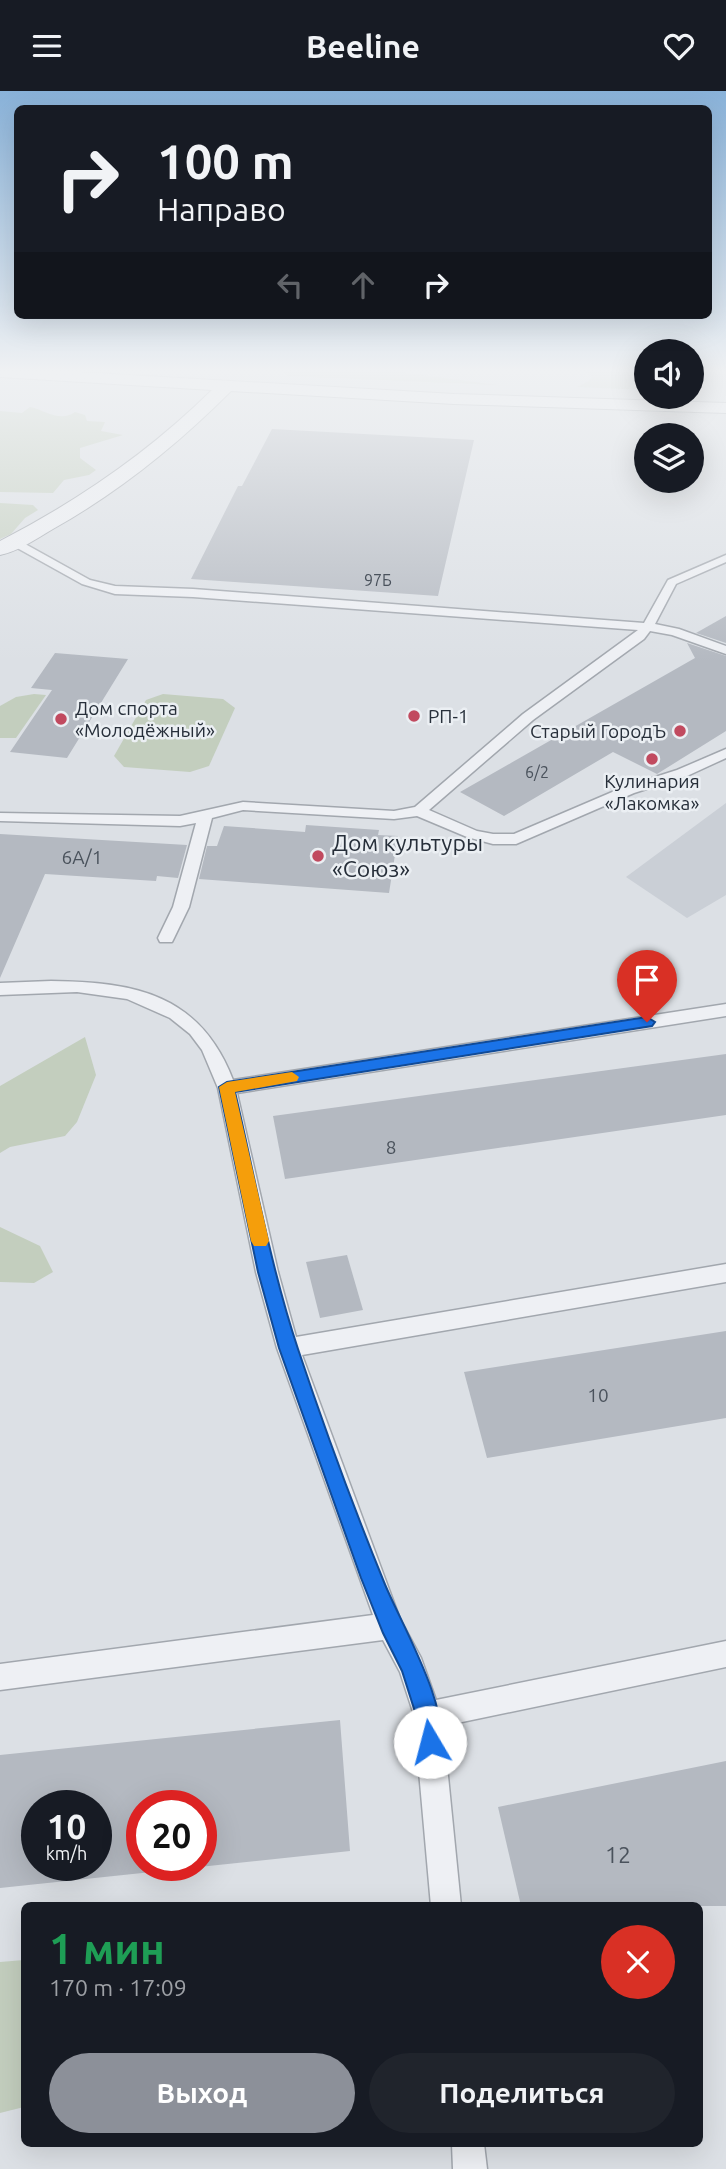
<!DOCTYPE html>
<html lang="ru">
<meta charset="utf-8">
<style>
:root{--surface:#171b24;--page:#20242c;--text:#f1f3f6;--muted:#9ea1a6;--accent:#8c9099}
body{margin:0;font-family:Ubuntu,sans-serif;background:var(--page);color:var(--text);height:100vh;display:flex;flex-direction:column;font-size:26px;white-space:nowrap}
*{box-sizing:border-box;margin:0}
p{font-size:23px;color:var(--muted)}
.icon{flex:none;width:38px;height:38px;fill:none;stroke:currentColor;stroke-width:2;stroke-linecap:round;stroke-linejoin:round}
.map{position:relative;flex:1;overflow:hidden}
.panel{position:absolute;left:21px;top:1811px;width:682px;height:245px;display:flex;flex-direction:column;background:var(--surface);border-radius:10px;box-shadow:0 7px 28px #0002}
.panel>*{flex:none}
.hud{position:absolute;left:14px;top:14px;width:698px;height:214px;border-radius:10px;box-shadow:0 7px 28px #0002;background:#171b24;color:var(--text);overflow:hidden}
.controls{position:absolute;left:634px;top:248px;display:grid;gap:14px}
.controls a{display:grid;place-items:center;width:70px;height:70px;border-radius:50%;background:var(--surface);box-shadow:0 7px 28px #0002;font-size:35px}
.speed{position:absolute;left:21px;top:1699px;display:flex;gap:14px;font-size:35px;font-weight:700;text-align:center}
.speed>*{display:grid;place-content:center;width:91px;height:91px;border-radius:50%;background:var(--surface);box-shadow:0 7px 28px #0002;line-height:1}
.speed small{font-size:18px;font-weight:400}
.speed .limit{border:10px solid #d22;background:#fff;color:#111}
.pin{position:absolute;display:grid;place-items:center;width:60px;height:60px;color:#fff;margin:-72px -30px;border-radius:50% 50% 50% 0;rotate:-45deg;box-shadow:0 0 7px #0007}
.pin .icon{rotate:45deg}
.me{position:absolute;width:77px;margin:-38px;rotate:352deg;stroke-linejoin:round;filter:drop-shadow(0 0 5px #0008)}
.turn{display:flex;align-items:center;gap:24px;height:147px;padding:0 28px;font-size:32px}
.turn .icon{width:91px;height:91px;stroke-width:2.5}
.turn b{display:block;font-size:49px;line-height:60px}
.lanes{display:flex;align-items:center;height:66px;padding:0 28px;background:#0003;justify-content:center;gap:35px;direction:ltr}
.lanes .off{opacity:.35}
.round{display:grid;place-items:center;flex:none;width:74px;height:74px;border-radius:37px;background:var(--page)}
.overview{display:flex;align-items:center;justify-content:space-between;height:119px;padding:0 28px}
h1{font-size:42px;font-weight:600;line-height:52px;color:#1e9e55}
.primary-button{display:flex;gap:14px;margin-top:auto;padding:14px 28px}
.primary-button a{flex:1;height:80px;border-radius:42px;background:var(--accent);color:#fff;font-size:28px;font-weight:600;line-height:80px;text-align:center}
.primary-button a+a{background:var(--page);color:var(--text)}
header{display:flex;justify-content:space-between;align-items:center;height:91px;padding:0 28px;background:var(--surface);font-size:32px;font-weight:600}
.map>svg:first-child{display:block}
.built{fill:#cacfd6}
.green{fill:#c3cebe}
.building{fill:#b4b9c1;fill-rule:evenodd}
.lines{fill:none;stroke-linecap:round;stroke-linejoin:round}
.lane-casing{stroke:#a2a7ae;stroke-width:3}
.street-casing{stroke:#a2a7ae;stroke-width:2}
.lane{fill:#eef0f4;fill-rule:evenodd}
.street{fill:#eef0f4;fill-rule:evenodd}
.route{fill:#1a73e8;stroke:#114b97;stroke-width:2}
.slow{fill:#f59e0b}
.poi-dot{fill:#c14a5f;stroke:#ebeff3;stroke-width:2.5}
.labels{text-anchor:middle;stroke-width:5;stroke-linejoin:round;paint-order:stroke}
.far-number-label{font-size:16px;fill:#4a525c}
.far-poi-label{font-size:19px;fill:#272f3a;stroke:#ebeff3;text-anchor:start}
.number-label{font-size:19px;fill:#4a525c}
.poi-label{font-size:23px;fill:#272f3a;stroke:#ebeff3;text-anchor:start}
.near-number-label{font-size:23px;fill:#4a525c}
</style>
<header><svg class="icon" aria-label="menu" viewBox="0 0 24 24"><path d="M4 6h16M4 12h16M4 18h16"/></svg>Beeline<svg class="icon" aria-label="heart" viewBox="0 0 24 24"><path d="M12 20l-8-8c-3-5 5-10 8-4 3-6 11-1 8 4z"/></svg></header>
<div class="map">
<svg width="726" height="2078" viewBox="0 0 726 2078">
<rect width="100%" height="100%" fill="#dce0e5"/>
<polygon class="built" points="726,712 726,804 687,827 626,786"/>
<g class="green">
<polygon points="284,281 400,281 497,294 287,285"/>
<polygon points="588,281 646,281 646,299 577,296 587,291 592,286"/>
<path d="M30 316C45 319 60 332 75 321L85 324 87 330 105 331 101 340 123 344 80 357V367L96 379 89 384 64 389 53 402 0 401V320L22 322Z"/>
<polygon points="0,412 33,414 38,419 25,427 11,443 0,448"/>
<polygon points="34,603 46,604 16,647 0,647 0,615 16,606"/>
<polygon points="163,603 223,608 235,617 209,675 190,681 124,676 114,665 146,609"/>
<polygon points="85,946 96,984 77,1031 65,1045 10,1056 0,1062 0,995"/>
<polygon points="0,1136 40,1155 53,1181 34,1192 0,1191"/>
<polygon points="24,1869 24,2016 0,2022 0,1871"/>
</g>
<g class="building">
<polygon points="272,338 474,349 438,505 191,488 238,395 242,395"/>
<polygon points="726,525 726,552 696,542"/>
<polygon points="687,552 726,565 726,640 657,683 613,661 504,725 460,701 695,567"/>
<polygon points="55,562 128,568 67,667 10,661 52,599 31,597"/>
<polygon points="306,734 379,739 378,744 398,745 389,802 199,788 207,755 217,755 224,735 305,741"/>
<polygon points="0,743 187,754 178,787 157,785 156,790 45,783 0,887"/>
<polygon points="726,963 726,1024 285,1088 273,1025"/>
<polygon points="347,1164 363,1219 320,1227 306,1171"/>
<polygon points="726,1240 726,1327 487,1367 464,1281"/>
<path d="M340 1629 350 1760 0 1797V1664ZM37 1715H96V1774H37ZM142 1715H201V1774H142Z"/>
<polygon points="726,1670 726,1815 521,1815 498,1716"/>
</g>
<g class="lines">
<defs>
<g id="lane">
<polygon points="10,449 18,449 90,489 115,495 193,498 644,532 668,489 726,464 726,471 676,493 655,533 679,538 726,555 726,563 672,544 650,540 644,548 533,629 429,719 477,740 493,743 514,743 624,696 677,679 726,658 726,667 687,685 634,702 516,753 493,753 467,746 417,725 394,728 243,719 212,727 189,816 174,847 172,851 160,851 158,847 173,816 196,732 180,735 0,730 0,722 180,725 243,711 394,720 415,716 523,623 638,539 193,506 115,503 82,493 10,453"/>
<path d="M51 890C135 891 200 903 233 989L726 913V925L237 1002 278 1181 296 1246 726 1173V1191L302 1264 400 1528 421 1567 436 1609 726 1550V1576L443 1635 461 1815H431L414 1624 400 1581 383 1549 0 1599V1573L373 1524 277 1257 256 1181 218 997 202 959 190 943 170 927 127 908 77 901 0 904V892Z"/>
<polygon points="452,2053 484,2053 487,2078 453,2078"/>
</g>
<path id="street" d="M0 281H78L454 303 726 312V322L454 313 231 300C177 354 119 401 53 438 36 448 19 460 0 464V450C78 410 149 361 212 299L0 286Z"/>
</defs>
<use href="#lane" class="lane-casing"/>
<use href="#street" class="street-casing"/>
<use href="#lane" class="lane"/>
<use href="#street" class="street"/>
</g>
<linearGradient id="sky" x2="0" y2="1"><stop stop-color="#89b2d9"/><stop offset="0.49" stop-color="#eff1f3"/><stop offset="1" stop-color="#eff1f3" stop-opacity="0"/></linearGradient>
<rect width="726" height="571" fill="url(#sky)"/>
<path class="route" d="M647 926 655 931 652 935 235 1001C255 1086 270 1174 298 1258 324 1336 353 1415 384 1491 399 1529 454 1622 438 1659L430 1663 422 1659 416 1624 402 1580 383 1542 361 1487 279 1257 258 1181 219 996 227 991Z"/>
<polygon class="slow" points="292,981 299,986 297,990 235,1001 269,1150 266,1155 254,1155 251,1150 219,996 227,991"/>
<g class="poi-dot">
<circle cx="414" cy="625" r="7"/>
<circle cx="61" cy="628" r="7"/>
<circle cx="680" cy="640" r="7"/>
<circle cx="652" cy="668" r="7"/>
<circle cx="318" cy="765" r="7"/>
</g>
<g class="labels">
<g class="far-number-label">
<text x="378" y="495">97Б</text>
<text x="537" y="687">6/2</text>
</g>
<g class="far-poi-label">
<text x="75" y="624">Дом спорта<tspan x="75" dy="22">«Молодёжный»</tspan></text>
<text x="428" y="632">РП-1</text>
<text x="666" y="647" text-anchor="end">Старый ГородЪ</text>
<text x="652" y="697" text-anchor="middle">Кулинария<tspan x="652" dy="22">«Лакомка»</tspan></text>
</g>
<g class="number-label">
<text x="82" y="773">6А/1</text>
<text x="391" y="1063">8</text>
<text x="598" y="1311">10</text>
</g>
<g class="poi-label">
<text x="332" y="760">Дом культуры<tspan x="332" dy="26">«Союз»</tspan></text>
</g>
<g class="near-number-label">
<text x="618" y="1772">12</text>
</g>
</g>
</svg>
<div class="controls">
<a><svg class="icon" aria-label="sound" viewBox="0 0 24 24"><path d="M4 9h4l5-4v14l-5-4H4zM17 9q2 3 0 6"/></svg></a>
<a><svg class="icon" aria-label="layers" viewBox="0 0 24 24"><path d="M12 4l9 5-9 5-9-5zM3 14l9 5 9-5"/></svg></a>
</div>
<div class="speed"><div>10<small>km/h</small></div><div class="limit">20</div></div>
<div class="pin" style="left:647px;top:931px;background:#d93025"><svg class="icon" aria-label="arrive" viewBox="0 0 24 24"><path d="M6 21V4h12l-3 4 3 4H6"/></svg></div>
<svg class="me" style="left:430px;top:1651px" viewBox="-20 -20 40 40"><circle r="19" fill="#fff"/><path d="M0-13L10 11 0 6-10 11z" fill="#1a73e8"/></svg>
<div class="hud">
<div class="turn"><svg class="icon" aria-label="right" viewBox="0 0 24 24"><path d="M7 20v-9h11M14 6l5 5-5 5"/></svg><div><b>100 m</b>Направо</div></div>
<div class="lanes"><svg class="icon off" aria-label="left" viewBox="0 0 24 24"><path d="M17 20v-9H6M10 6l-5 5 5 5"/></svg><svg class="icon off" aria-label="ahead" viewBox="0 0 24 24"><path d="M12 20V5M6 11l6-6 6 6"/></svg><svg class="icon" aria-label="right" viewBox="0 0 24 24"><path d="M7 20v-9h11M14 6l5 5-5 5"/></svg></div>
</div>
<section class="panel">
<div class="overview"><div><h1>1 мин</h1><p>170 m · 17:09</p></div><a class="round" style="background:#d93025;color:#fff"><svg class="icon" aria-label="close" viewBox="0 0 24 24"><path d="M6 6l12 12M18 6L6 18"/></svg></a></div>
<div class="primary-button"><a>Выход</a><a>Поделиться</a></div>
</section>
</div>
